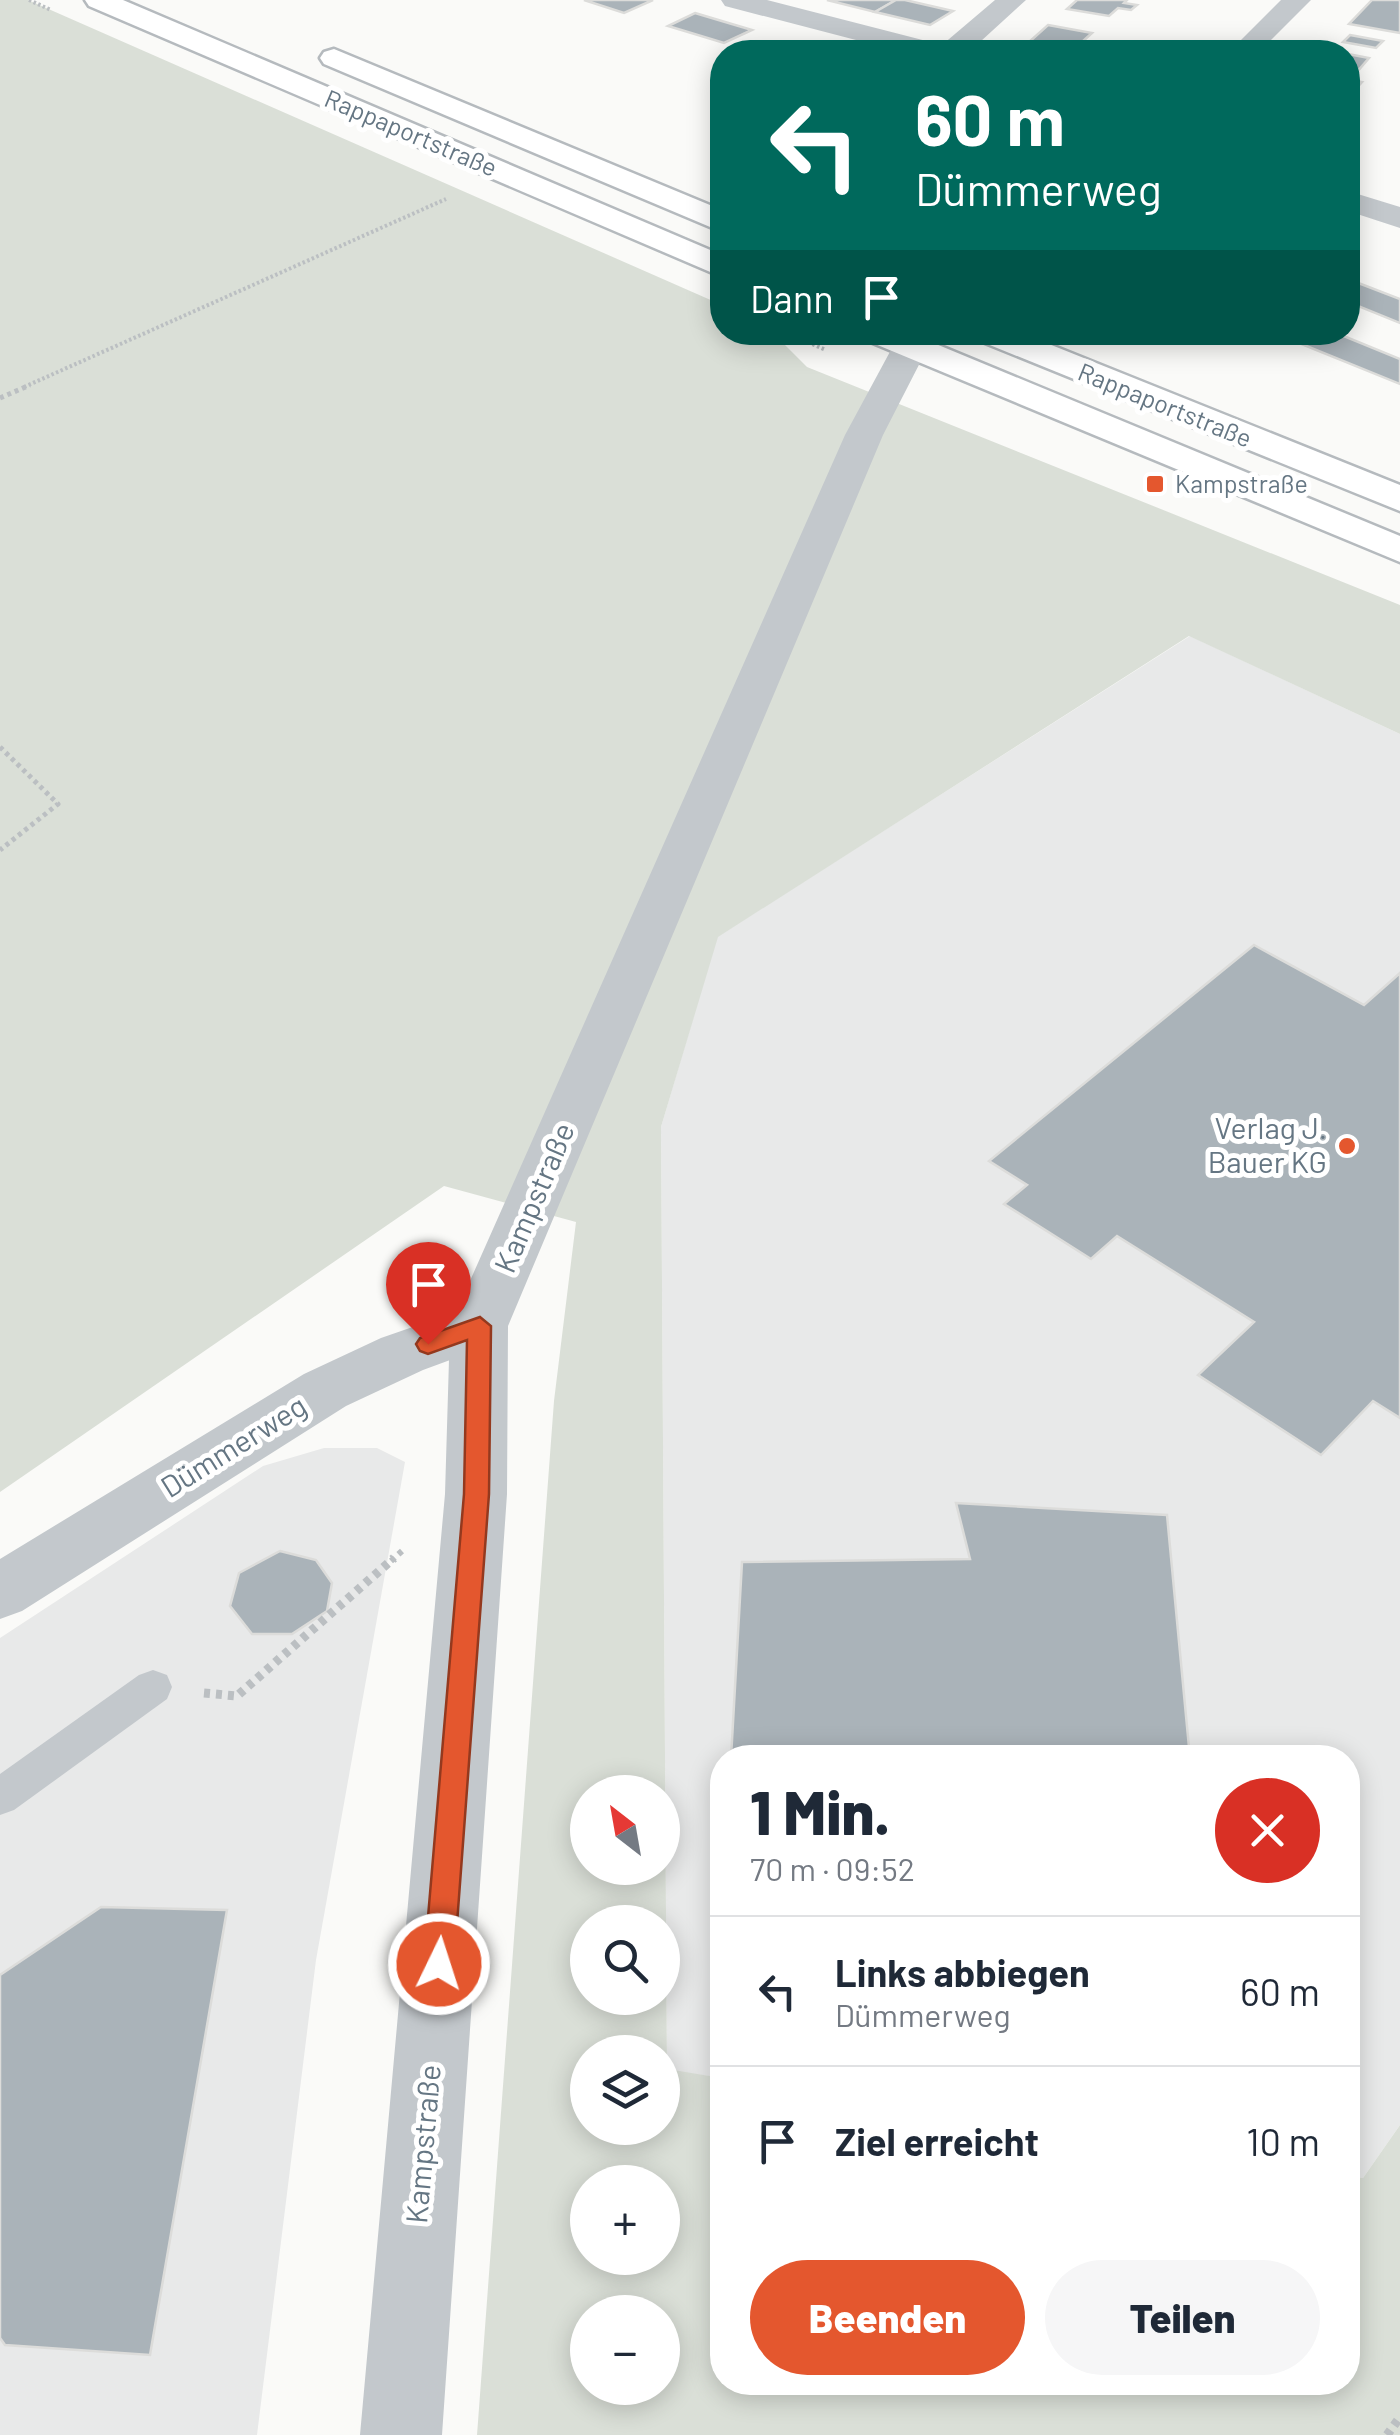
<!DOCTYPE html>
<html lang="de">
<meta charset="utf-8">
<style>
:root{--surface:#fff;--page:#f6f6f7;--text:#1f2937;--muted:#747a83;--line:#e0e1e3;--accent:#e4572e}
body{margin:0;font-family:Barlow,sans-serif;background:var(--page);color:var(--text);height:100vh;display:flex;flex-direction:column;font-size:38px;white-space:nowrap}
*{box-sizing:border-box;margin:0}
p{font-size:32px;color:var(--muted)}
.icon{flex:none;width:55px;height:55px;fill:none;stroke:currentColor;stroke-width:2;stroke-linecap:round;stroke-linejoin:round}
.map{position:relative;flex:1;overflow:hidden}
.details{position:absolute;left:710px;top:1745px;width:650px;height:650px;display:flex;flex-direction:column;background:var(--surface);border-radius:40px;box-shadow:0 5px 25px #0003}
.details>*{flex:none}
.hud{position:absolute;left:710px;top:40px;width:650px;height:305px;border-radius:40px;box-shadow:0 5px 25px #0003;background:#00695c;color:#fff;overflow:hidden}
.needle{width:65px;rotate:329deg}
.tools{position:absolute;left:570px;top:1775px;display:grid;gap:20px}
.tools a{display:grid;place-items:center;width:110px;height:110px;border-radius:50%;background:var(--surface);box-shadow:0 5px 25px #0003;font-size:50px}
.pin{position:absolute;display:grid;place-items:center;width:85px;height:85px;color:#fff;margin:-102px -42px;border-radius:50% 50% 50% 0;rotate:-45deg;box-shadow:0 0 10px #0007}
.pin .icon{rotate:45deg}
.me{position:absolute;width:110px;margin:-55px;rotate:4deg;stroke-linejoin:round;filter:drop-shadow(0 0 8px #0008)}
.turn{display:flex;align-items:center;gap:35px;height:210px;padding:0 40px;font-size:45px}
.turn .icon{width:130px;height:130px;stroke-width:2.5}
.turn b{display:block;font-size:70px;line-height:85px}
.then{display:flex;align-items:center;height:95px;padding:0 40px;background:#0003;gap:20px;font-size:38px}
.round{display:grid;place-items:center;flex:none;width:105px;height:105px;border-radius:52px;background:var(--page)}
.head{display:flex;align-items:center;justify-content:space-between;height:170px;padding:0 40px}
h1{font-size:60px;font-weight:800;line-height:75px}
.button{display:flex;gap:20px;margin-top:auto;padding:20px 40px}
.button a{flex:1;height:115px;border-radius:60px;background:var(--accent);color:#fff;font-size:40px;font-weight:800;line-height:115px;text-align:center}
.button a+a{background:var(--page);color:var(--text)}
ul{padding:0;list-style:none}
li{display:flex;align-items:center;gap:30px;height:150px;padding:0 40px;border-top:2px solid var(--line)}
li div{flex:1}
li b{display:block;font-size:38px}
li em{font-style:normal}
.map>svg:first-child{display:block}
.built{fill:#e8e9e9}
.green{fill:#dadfd7;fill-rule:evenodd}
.building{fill:#aab3b9;stroke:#dcdcda;stroke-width:2.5}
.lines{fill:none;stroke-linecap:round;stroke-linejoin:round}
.primary-casing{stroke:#b5babe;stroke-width:5}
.path-far3{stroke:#bbbfc2;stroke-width:4;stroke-dasharray:2.5 2.5;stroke-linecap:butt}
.path-far2{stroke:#bbbfc2;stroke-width:5;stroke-dasharray:4 4;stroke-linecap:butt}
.path-far1{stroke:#bbbfc2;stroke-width:6;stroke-dasharray:5 5;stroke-linecap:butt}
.path{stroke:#bbbfc2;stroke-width:9;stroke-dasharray:6 6;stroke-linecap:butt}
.service{fill:#c3c8cc;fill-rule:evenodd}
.minor{fill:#c3c8cc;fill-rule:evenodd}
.tertiary{fill:#c3c8cc;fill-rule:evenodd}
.primary{fill:#fff;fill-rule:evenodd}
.route{fill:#e4572e;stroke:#94391e;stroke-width:2.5}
.poi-dot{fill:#e4572e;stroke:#fff;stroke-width:4}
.labels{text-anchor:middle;stroke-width:10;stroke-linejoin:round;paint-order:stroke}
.far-street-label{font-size:25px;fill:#657683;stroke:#fff}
.far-poi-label{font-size:25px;fill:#657683;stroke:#fff;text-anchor:start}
.poi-label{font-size:30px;fill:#657683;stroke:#fff;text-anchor:end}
.street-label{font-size:30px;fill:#657683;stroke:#fff}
</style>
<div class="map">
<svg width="1400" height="2435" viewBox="0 0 1400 2435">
<rect width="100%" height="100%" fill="#fafaf8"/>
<g class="built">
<polygon points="1190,636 1400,734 1400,2125 1363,2178 1348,2176 1348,1758 722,1758 722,2078 667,2070 661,1127 717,937"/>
<polygon points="324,1448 377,1448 405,1462 316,1960 257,2435 0,2435 0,1638 263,1466"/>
</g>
<path class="green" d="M0 0H28L722 305V332L773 333 807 367 1400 605V734L1189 636 718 937 661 1127 667 2069 722 2078V2382H1348V2176L1363 2178 1400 2125V2435H477L554 1401 576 1222 444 1186 0 1492ZM588 1792H662V1868H588ZM588 1922H662V1998H588ZM588 2052H662V2128H588ZM588 2182H662V2258H588ZM588 2312H662V2388H588Z"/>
<g class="building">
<polygon points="584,0 653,0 624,13"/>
<polygon points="827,0 896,0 875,12"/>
<polygon points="896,0 905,0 953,11 930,25 875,12"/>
<polygon points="1077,0 1127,0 1124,3 1137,5 1131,10 1118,8 1109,16 1067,9"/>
<polygon points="1372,0 1400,0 1400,33 1349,24"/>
<polygon points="695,13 752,30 724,43 668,26"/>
<polygon points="1048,25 1092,33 1071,52 1018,52"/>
<polygon points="1350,35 1383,41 1376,48 1343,42"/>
<polygon points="798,43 834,52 780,52"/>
<polygon points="1348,54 1369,58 1350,80 1362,82 1353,92 1348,91"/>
<polygon points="1348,279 1400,299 1400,323 1348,302"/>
<polygon points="1272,332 1334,332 1400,359 1400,384"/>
<polygon points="1254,945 1364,1005 1400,973 1400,1418 1373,1401 1321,1455 1198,1375 1254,1322 1117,1236 1091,1259 1004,1204 1027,1185 989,1161"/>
<polygon points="956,1503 1167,1515 1190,1758 731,1758 742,1562 970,1559"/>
<polygon points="280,1551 316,1560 332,1583 327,1611 292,1634 252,1634 230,1606 239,1573"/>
<polygon points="101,1907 227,1910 150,2355 5,2345 0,2338 0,1975"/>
</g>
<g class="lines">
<defs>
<g id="primary">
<polygon points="85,0 123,0 722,255 722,277 89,6"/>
<polygon points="334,49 722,210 722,232 324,64 320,58 324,52"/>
<polygon points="858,332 907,332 1400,536 1400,562 863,339"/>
<polygon points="970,332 1019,332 1400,485 1400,511 975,339"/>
</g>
</defs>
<use href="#primary" class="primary-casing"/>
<g class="path-far3">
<polyline points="29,0 51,10"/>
<polyline points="785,332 826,350"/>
<polyline points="24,387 446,199"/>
</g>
<g class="path-far2">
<polyline points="0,398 30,385"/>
<polyline points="0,747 58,804 0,850"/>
</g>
<polyline class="path-far1" points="391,1561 402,1551"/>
<g class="path">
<polyline points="204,1693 237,1696 394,1558"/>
<polyline points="1387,2435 1400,2417"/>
</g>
<polygon class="service" points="153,1670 167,1675 172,1687 167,1699 14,1810 0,1815 0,1774 139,1675"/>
<g class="minor">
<polygon points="721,0 767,0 942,45 995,0 1026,0 969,52 902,52 725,6"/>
<polygon points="1348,191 1400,207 1400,228 1348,211"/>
<polygon points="479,1304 499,1310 508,1326 499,1342 423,1370 346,1406 22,1611 0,1619 0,1559 304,1374 381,1338"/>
</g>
<g class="tertiary">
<polygon points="1281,0 1311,0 1259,52 1229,52"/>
<polygon points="906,332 943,332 925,353 883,435 508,1326 507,1494 442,2435 360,2435 445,1494 450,1326 845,435 892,348"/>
</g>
<use href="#primary" class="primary"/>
</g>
<polygon class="route" points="480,1317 491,1326 489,1494 454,1964 449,1975 439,1979 428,1975 424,1964 464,1494 467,1340 428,1354 420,1351 416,1344 420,1338"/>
<g class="poi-dot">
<rect x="1145" y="474" width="20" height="20" rx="5"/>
<circle cx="1347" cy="1146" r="10"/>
</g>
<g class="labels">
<g class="far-street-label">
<text transform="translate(411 133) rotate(23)" y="9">Rappaportstraße</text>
<text transform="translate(1165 405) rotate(22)" y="9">Rappaportstraße</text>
</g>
<g class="far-poi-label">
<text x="1175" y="493">Kampstraße</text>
</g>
<g class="poi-label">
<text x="1327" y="1139">Verlag J.<tspan x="1327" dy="34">Bauer KG</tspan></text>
</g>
<g class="street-label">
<text transform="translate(535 1198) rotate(-67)" y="10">Kampstraße</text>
<text transform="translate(234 1447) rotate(-32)" y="10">Dümmerweg</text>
<text transform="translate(424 2144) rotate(-85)" y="10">Kampstraße</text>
</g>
</g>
</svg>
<div class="tools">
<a><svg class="needle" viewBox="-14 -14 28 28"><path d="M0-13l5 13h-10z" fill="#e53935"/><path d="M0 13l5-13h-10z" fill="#747a83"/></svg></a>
<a><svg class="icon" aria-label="search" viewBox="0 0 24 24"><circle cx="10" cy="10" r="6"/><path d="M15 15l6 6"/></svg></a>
<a><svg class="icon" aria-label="layers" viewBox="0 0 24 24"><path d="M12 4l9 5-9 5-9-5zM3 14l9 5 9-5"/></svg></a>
<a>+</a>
<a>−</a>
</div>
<div class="pin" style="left:428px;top:1344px;background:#d93025"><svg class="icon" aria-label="arrive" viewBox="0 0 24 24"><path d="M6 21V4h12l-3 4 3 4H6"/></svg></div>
<svg class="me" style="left:439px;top:1964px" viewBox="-20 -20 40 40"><circle r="17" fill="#e4572e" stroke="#fff" stroke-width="3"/><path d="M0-11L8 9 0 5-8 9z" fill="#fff"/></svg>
<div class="hud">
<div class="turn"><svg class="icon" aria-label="left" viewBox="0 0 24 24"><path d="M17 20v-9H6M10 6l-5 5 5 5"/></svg><div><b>60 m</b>Dümmerweg</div></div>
<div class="then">Dann<svg class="icon" aria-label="arrive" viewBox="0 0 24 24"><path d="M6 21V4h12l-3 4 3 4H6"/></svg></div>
</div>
<section class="details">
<div class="head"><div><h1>1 Min.</h1><p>70 m · 09:52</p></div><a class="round" style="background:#d93025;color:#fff"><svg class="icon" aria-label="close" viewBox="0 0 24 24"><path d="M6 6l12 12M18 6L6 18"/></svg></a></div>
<ul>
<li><svg class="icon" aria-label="left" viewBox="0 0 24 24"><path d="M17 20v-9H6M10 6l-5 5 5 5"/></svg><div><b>Links abbiegen</b><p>Dümmerweg</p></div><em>60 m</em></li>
<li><svg class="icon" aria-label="arrive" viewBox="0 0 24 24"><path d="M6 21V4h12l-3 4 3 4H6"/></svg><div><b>Ziel erreicht</b></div><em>10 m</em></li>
</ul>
<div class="button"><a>Beenden</a><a>Teilen</a></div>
</section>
</div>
